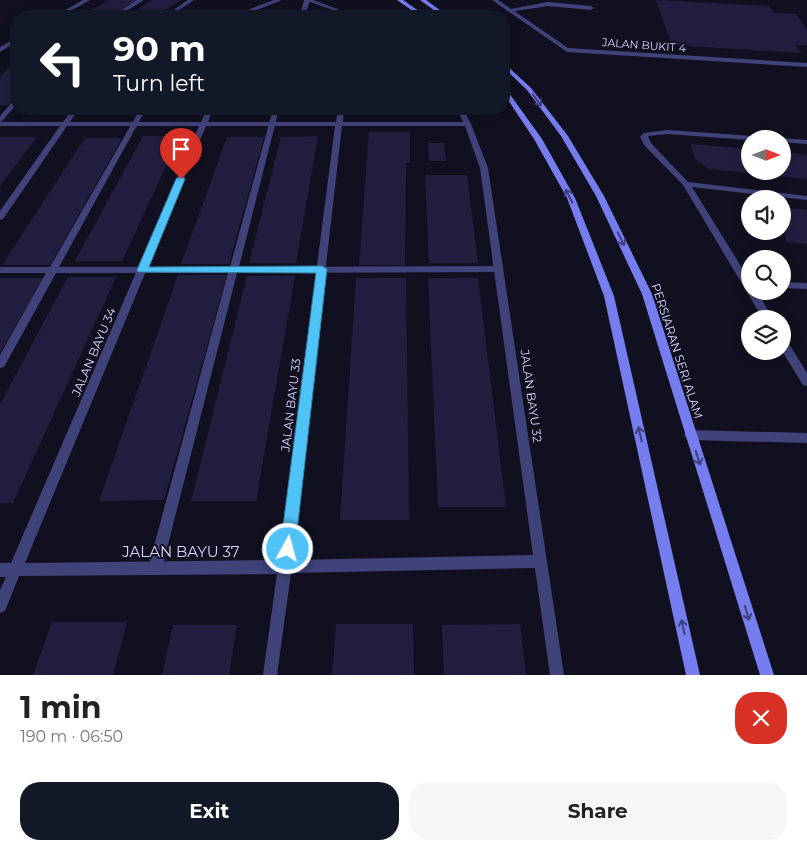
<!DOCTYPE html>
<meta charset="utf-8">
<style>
:root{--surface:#fff;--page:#f6f6f6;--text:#222;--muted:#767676;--accent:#111827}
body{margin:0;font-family:Montserrat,sans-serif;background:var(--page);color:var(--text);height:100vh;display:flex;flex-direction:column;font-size:19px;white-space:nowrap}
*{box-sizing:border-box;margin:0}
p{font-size:16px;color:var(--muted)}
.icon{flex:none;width:28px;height:28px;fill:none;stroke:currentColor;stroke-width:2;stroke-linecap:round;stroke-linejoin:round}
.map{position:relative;height:675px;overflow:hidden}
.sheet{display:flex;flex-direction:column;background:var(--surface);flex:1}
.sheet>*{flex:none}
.hud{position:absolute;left:10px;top:10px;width:500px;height:105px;border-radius:20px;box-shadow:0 2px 12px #0003;background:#111827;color:#fff;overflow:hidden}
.needle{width:32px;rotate:90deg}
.buttons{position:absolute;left:741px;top:130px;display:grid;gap:10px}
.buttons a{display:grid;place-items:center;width:50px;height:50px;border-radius:50%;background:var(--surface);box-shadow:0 2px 12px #0003;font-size:25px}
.pin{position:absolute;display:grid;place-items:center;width:42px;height:42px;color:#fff;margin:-51px -21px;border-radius:50% 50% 50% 0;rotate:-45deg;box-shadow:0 0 5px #0007}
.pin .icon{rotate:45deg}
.me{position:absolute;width:55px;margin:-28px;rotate:7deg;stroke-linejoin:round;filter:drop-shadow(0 0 4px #0008)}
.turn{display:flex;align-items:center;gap:18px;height:105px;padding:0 20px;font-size:22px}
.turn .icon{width:65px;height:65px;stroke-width:2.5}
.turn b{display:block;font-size:35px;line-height:42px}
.round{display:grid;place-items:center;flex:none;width:52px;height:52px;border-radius:20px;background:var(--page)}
.overview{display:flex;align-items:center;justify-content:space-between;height:85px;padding:0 20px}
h1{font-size:30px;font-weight:700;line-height:38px}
.action{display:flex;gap:10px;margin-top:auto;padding:10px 20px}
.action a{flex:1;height:58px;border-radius:20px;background:var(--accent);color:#fff;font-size:20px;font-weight:700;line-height:58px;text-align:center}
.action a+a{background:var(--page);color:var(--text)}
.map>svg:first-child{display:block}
.building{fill:#221e3f}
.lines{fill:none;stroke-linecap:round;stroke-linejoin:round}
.service{fill:#40437a;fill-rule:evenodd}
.minor{fill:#40437a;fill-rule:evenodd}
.secondary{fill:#767def;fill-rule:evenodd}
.oneway{stroke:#3e417d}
.route{fill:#4fc3f7;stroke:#337fa1}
.labels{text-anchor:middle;stroke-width:4;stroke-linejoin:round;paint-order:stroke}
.far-street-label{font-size:11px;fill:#d5d4fa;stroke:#111020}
.street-label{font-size:12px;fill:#d5d4fa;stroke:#111020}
.near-street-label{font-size:15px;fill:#d5d4fa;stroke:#111020}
</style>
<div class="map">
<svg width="807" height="675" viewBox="0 0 807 675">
<rect width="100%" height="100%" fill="#111020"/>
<g class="building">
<polygon points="109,0 138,0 115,14 92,10"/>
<polygon points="152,0 181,0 156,16 129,15"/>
<polygon points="656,0 769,6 774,13 796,14 807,30 807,45 796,45 801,53 672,45"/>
<polygon points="273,12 301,12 300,16 271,16"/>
<polygon points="16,60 16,97 9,105 0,105 0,77"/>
<rect x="394" y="109" width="15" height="4"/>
<polygon points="369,132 410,132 410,163 406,163 405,265 359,265"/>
<polygon points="143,136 180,136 122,261 75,261"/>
<polygon points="318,136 296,263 249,263 281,137"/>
<polygon points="0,137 37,137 0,186"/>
<polygon points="227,137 264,137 229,264 181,264"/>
<polygon points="85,138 122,138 50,265 2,265"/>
<polygon points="428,143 444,143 446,161 429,161"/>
<polygon points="690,144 750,149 750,171 782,171 782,152 807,155 807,179 709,169 695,159"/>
<polygon points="425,175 467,175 478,263 429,263"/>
<polygon points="782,207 807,210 807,244 787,242 782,229"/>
<polygon points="178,275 227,275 164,500 99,501"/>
<polygon points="247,276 295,276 256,501 191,501"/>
<polygon points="68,277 116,277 13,503 0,503 0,404"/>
<polygon points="0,278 43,278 0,353"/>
<polygon points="356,278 406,278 409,520 340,520"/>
<polygon points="428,278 478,278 506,507 438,507"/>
<polygon points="52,622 127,622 113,675 33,675"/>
<polygon points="336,624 413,624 414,675 332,675"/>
<polygon points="520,624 526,675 444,675 442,625"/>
<polygon points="173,625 237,625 229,675 162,675"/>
</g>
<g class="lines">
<g class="service">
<polygon points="137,0 144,0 118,16 112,16"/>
<polygon points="304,0 310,0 305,16 300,16"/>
<polygon points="548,2 591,6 594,8 591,10 548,6 509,12 506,10"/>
<polygon points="65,10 90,14 93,16 82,16 63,13 62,12"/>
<polygon points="16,99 16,105 2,121 0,122 0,116 14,100"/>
<polygon points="140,109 146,109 59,267 230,267 273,109 279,109 239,267 499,266 504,269 499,272 237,273 162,568 160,573 155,575 150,573 148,568 228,273 56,273 4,367 0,368 0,355 46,273 0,273 0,267 50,267"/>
<polygon points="782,282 807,283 807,289 782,288"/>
</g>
<g class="minor">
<polygon points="83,0 90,0 61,16 55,16"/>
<polygon points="188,0 194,0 170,16 165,16"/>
<polygon points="274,0 282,0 254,11 251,16 246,16 250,9"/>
<polygon points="305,0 313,0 356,16 349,16"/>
<polygon points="492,0 498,0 568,48 807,63 807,67 567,52"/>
<polygon points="16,38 16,42 0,52 0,47"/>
<path d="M73 109H79L70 122H201L207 109H213L208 122H336L338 109H344L343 122H463L457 109H463L471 124 488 168 564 675H550L535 568 291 573 277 675H263L277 574 19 576 5 611 0 613V590L6 577H0V563H11L199 126H67L3 219 0 220V211L60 126H0V122H63ZM206 126H335L279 560 25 563ZM342 126H465L480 168 533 555 292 560Z"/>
<polygon points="667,130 767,137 770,139 750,140 667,134 648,136 651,143 688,182 807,196 807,200 692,187 750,281 750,291 757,291 773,319 763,319 683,185 645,146 640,137 644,133"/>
<polygon points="782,138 807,140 807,144 782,142 782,139 779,139"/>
<polygon points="782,338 786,339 807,373 807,386 803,385 782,351"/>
<polygon points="690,430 807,433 807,443 690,440 686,438 684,435 686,432"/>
</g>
<g class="secondary">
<polygon points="397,0 403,0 426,16 420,16"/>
<polygon points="420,0 426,0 448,16 442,16"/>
<polygon points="504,63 531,88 568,136 604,196 652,294 774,675 760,675 642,294 596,196 561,136 527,90 504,68"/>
<polygon points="504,88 506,89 542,139 575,198 614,296 700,675 686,675 604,296 567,198 534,139 504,94"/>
</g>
</g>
<defs><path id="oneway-shaft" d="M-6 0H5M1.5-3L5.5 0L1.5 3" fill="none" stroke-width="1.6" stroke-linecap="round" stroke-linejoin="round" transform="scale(1.25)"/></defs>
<g class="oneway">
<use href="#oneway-shaft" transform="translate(537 100) rotate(54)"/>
<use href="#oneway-shaft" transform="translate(569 196) rotate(-117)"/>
<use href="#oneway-shaft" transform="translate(621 239) rotate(64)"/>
<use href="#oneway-shaft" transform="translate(640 434) rotate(-103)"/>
<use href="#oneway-shaft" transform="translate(698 458) rotate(72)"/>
<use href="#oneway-shaft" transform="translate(747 613) rotate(73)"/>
<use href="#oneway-shaft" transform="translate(683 627) rotate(-102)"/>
</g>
<polygon class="route" points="181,176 185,179 149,267 322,266 327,269 295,549 293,554 288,556 282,554 280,549 316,273 138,272 137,270 176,179"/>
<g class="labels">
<g class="far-street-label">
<text transform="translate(644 45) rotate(4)" y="4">JALAN BUKIT 4</text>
</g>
<g class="street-label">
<text transform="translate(677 351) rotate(72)" y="4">PERSIARAN SERI ALAM</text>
<text transform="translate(94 352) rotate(-67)" y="4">JALAN BAYU 34</text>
<text transform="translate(531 396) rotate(82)" y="4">JALAN BAYU 32</text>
<text transform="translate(291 405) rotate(-83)" y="4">JALAN BAYU 33</text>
</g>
<g class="near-street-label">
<text x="181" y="557">JALAN BAYU 37</text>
</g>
</g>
</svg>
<div class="buttons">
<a><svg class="needle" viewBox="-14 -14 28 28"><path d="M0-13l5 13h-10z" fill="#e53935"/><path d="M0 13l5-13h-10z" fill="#767676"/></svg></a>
<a><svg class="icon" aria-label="sound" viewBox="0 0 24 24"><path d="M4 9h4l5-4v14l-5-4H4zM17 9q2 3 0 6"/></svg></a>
<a><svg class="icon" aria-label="search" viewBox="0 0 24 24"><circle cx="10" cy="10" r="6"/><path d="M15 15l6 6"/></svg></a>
<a><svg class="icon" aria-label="layers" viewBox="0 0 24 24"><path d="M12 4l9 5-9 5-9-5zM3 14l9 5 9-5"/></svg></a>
</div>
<div class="pin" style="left:181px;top:179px;background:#d93025"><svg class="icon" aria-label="arrive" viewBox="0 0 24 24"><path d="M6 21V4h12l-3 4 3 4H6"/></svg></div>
<svg class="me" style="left:288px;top:549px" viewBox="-20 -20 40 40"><circle r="17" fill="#4fc3f7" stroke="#fff" stroke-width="3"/><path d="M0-11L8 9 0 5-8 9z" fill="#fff"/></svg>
<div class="hud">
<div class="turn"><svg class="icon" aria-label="left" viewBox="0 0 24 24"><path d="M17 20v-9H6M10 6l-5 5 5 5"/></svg><div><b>90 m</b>Turn left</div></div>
</div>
</div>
<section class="sheet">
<div class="overview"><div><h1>1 min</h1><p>190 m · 06:50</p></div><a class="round" style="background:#d93025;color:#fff"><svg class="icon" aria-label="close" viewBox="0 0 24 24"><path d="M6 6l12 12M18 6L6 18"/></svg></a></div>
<div class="action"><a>Exit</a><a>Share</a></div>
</section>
